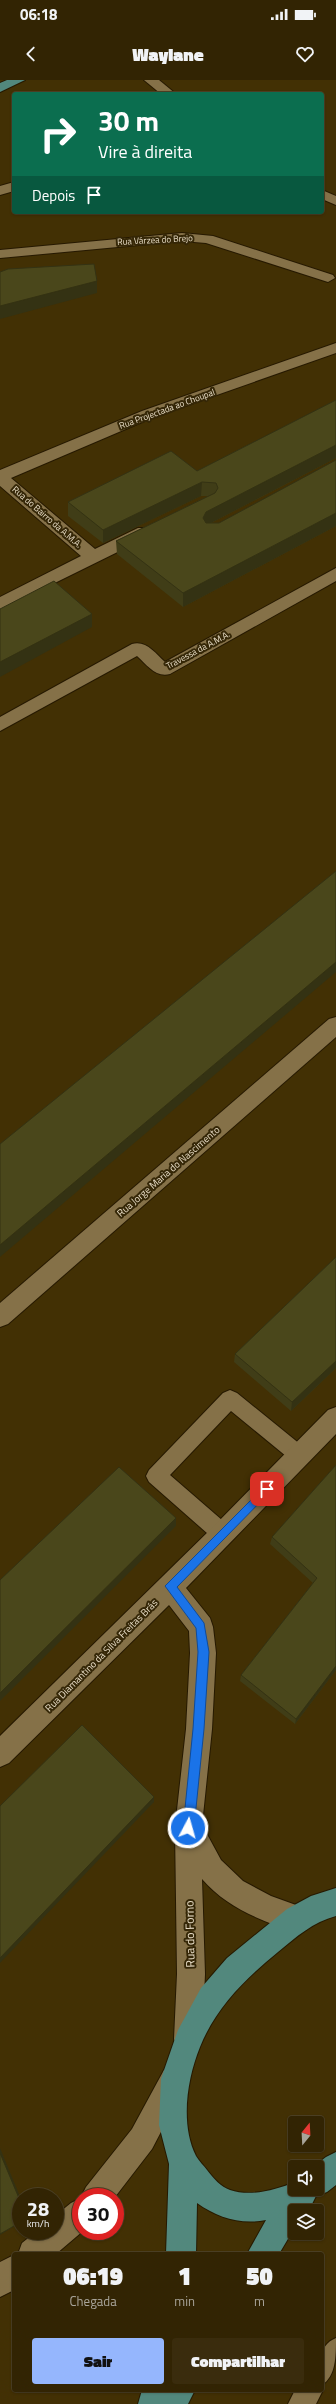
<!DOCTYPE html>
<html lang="pt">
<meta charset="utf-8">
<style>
:root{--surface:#322403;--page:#3a2c0d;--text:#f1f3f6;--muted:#a8a49a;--line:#4d4125;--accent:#95b6fd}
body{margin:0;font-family:"Titillium Web",sans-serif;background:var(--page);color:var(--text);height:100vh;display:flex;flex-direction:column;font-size:15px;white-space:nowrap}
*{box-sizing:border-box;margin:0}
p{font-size:13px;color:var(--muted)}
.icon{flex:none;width:22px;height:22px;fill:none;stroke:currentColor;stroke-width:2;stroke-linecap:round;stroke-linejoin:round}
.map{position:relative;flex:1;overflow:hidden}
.side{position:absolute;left:12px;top:2172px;width:312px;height:140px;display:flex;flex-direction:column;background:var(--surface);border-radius:4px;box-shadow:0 1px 3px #0004,0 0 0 1px var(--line)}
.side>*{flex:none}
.hud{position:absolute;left:12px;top:12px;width:312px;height:122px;border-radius:4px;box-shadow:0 1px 3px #0004,0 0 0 1px var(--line);background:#0b6e4f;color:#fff;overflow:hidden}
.needle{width:26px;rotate:18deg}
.tools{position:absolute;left:288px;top:2036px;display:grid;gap:8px}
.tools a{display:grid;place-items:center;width:36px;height:36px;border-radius:4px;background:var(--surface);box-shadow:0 1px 3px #0004,0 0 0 1px var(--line);font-size:20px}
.speed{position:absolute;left:12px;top:2108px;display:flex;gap:8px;font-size:20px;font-weight:700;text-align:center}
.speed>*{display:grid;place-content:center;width:52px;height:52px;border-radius:50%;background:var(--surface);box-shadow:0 1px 3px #0004,0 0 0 1px var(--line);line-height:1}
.speed small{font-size:10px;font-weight:400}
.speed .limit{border:6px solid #d22;background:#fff;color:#111}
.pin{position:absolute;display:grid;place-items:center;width:34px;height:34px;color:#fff;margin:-17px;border-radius:8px;box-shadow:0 2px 6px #0006}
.me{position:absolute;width:44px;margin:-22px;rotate:6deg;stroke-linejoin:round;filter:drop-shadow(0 0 3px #0008)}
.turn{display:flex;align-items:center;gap:14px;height:84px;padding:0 20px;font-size:18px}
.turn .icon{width:52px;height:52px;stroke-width:2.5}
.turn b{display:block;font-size:28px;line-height:34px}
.then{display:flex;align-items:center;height:38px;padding:0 20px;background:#0003;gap:8px;font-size:15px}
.eta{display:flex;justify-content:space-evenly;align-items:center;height:68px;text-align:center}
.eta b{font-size:24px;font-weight:800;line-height:28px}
.primary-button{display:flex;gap:8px;margin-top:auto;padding:8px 20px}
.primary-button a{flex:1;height:46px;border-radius:4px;background:var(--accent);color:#111;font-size:16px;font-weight:800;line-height:46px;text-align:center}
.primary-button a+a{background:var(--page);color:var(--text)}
.status{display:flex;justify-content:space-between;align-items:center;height:28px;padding:0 20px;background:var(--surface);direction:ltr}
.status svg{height:11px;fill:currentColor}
header{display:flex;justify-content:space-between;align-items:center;height:52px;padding:0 20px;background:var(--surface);font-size:18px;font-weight:800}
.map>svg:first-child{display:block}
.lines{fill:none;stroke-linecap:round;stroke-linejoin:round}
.service-casing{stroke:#261900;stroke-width:2}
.minor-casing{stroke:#261900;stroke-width:2}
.tertiary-casing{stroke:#261900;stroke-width:2}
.secondary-casing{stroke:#261900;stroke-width:2}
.primary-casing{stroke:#261900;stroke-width:2}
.service{fill:#857148;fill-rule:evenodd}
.minor{fill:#857148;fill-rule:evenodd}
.tertiary{fill:#857148;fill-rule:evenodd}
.secondary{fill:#857148;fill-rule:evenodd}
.primary{fill:#52887d;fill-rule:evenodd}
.wall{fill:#403d17}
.shaded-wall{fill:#343213}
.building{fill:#4a471b;stroke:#343213}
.route{fill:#1a73e8;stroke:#114b97}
.labels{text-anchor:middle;stroke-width:4;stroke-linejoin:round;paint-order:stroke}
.far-street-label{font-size:9px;fill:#e8ddc7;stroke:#352707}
.street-label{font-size:10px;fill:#e8ddc7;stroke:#352707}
.near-street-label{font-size:12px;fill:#e8ddc7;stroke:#352707}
</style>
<div class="status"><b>06:18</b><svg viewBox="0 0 49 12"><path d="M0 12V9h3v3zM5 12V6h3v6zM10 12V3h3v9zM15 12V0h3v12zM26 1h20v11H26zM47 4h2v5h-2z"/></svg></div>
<header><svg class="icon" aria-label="back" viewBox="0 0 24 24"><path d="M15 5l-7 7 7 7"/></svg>Waylane<svg class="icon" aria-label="heart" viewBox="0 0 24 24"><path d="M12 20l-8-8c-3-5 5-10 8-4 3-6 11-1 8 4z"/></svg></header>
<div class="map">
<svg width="336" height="2324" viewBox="0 0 336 2324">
<rect width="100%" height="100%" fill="#423004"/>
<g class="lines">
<defs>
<g id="service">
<polygon points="230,1310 237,1313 306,1369 309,1375 306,1381 299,1384 292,1381 231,1331 170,1395 230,1447 233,1454 230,1461 223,1463 216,1461 149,1402 146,1396 149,1390 223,1313"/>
<path d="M336 2258C336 2276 336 2296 322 2305 322 2286 316 2266 336 2258Z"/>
<polygon points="322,2309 323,2310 316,2324 288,2324 295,2310"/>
</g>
<g id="minor">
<polygon points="14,102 14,111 0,115 0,106"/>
<polygon points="182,153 213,156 333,195 335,198 328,202 206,163 182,161 0,178 0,170"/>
<polygon points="336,263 336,273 154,337 11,398 95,469 138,448 150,448 152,452 150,456 0,530 0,517 81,476 0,406 0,390 142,331"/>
<path d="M336 488V501L170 594C156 598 147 585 137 576L0 651V637L132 564C146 560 155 573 165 582Z"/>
<polygon points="336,937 336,957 8,1244 0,1247 0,1223 329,939"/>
<path d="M336 1327V1354L186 1508 210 1538 213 1547 216 1573 212 1649 202 1745 221 1780 243 1801 271 1816 307 1829 311 1839 307 1849 297 1853C262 1841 227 1828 202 1799L205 1894 202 1959 198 1969 188 1973 178 1969 174 1959 177 1894 175 1748 186 1649 190 1573 189 1551 169 1525 9 1683 0 1687V1656L214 1446 328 1330Z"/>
</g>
<g id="tertiary">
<polygon points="144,0 159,0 176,14 161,14"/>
<polygon points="322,110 336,116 336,125 322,119"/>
</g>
<g id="secondary">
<polygon points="174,1986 184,1990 188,2000 152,2069 115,2117 81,2117 86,2107 132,2049 164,1990"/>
<polygon points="81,2118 83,2151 56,2174 18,2174 22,2163 37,2151 55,2151 55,2136 71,2123"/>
<polygon points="14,2175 14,2210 0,2217 0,2182"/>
</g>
<g id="primary">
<polygon points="7,0 25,0 0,12 0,3"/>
<path d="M336 1808V1836C313 1842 296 1857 278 1872 245 1899 216 1927 200 1967 187 1999 180 2044 196 2076 199 2081 204 2086 207 2090 213 2098 221 2107 230 2110 250 2117 276 2110 295 2102V2109H317V2087H313L326 2077 336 2072V2105L327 2112 316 2116 312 2124 305 2131H295V2147L279 2174H247L266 2140C241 2145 218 2138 197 2123L196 2174H166L169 2084 159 2045 161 1999 178 1950 201 1908 227 1878 287 1829 311 1816Z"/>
<polygon points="142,2310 195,2310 188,2324 138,2324"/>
</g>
</defs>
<use href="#service" class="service-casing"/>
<use href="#minor" class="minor-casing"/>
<use href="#tertiary" class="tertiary-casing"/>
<use href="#secondary" class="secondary-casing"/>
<use href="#primary" class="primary-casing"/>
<use href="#service" class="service"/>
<use href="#minor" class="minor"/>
<use href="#tertiary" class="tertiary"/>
<use href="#secondary" class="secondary"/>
<use href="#primary" class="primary"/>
</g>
<g class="wall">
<polygon points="336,320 336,378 211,443 219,443 336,380 336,446 183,527 117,474 116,461 208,416 201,416 103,463 68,436 68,422 197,391"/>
<polygon points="336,1177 336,1288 291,1331 234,1282 235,1274"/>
<polygon points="336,1385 336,1590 295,1644 240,1601 241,1595 313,1503 270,1464 272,1457"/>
</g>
<g class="shaded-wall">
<polygon points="97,201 97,213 0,239 0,226"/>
<polygon points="336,365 336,378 205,446 203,438 206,432"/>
<polygon points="202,402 201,416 103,463 103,450"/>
<polygon points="336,433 336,446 183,527 183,513"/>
<polygon points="92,534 92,547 0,597 0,582"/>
<polygon points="336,882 336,892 0,1177 0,1165"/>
<polygon points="336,1281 336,1288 291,1331 292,1322"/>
<polygon points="176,1438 176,1446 0,1621 0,1613"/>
<polygon points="336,1586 336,1590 295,1644 296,1639"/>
<polygon points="154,1717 154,1722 0,1883 0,1878"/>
<polygon points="0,2068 21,2119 21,2123 0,2073"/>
<polygon points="21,2142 0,2155 0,2154"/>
</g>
<g class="building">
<polygon points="94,184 97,201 0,226 0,192 8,189"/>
<polygon points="336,320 336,365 206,432 203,438 206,443 219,443 336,380 336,433 183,513 116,461 215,413 218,408 216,403 202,402 103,450 68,422 171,371 197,391"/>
<polygon points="54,501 92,534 0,582 0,529"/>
<polygon points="336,791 336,882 0,1165 0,1064"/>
<polygon points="336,1177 336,1281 292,1322 235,1274"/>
<polygon points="336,1385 336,1586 296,1639 241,1595 317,1498 272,1457"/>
<polygon points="119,1387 176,1438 0,1613 0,1500"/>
<polygon points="82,1645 154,1717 0,1878 0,1726"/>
<polygon points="0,2073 21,2123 21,2142 0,2154"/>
</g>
<polygon class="route" points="267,1404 270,1406 270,1412 177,1507 204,1543 209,1572 204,1649 194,1748 188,1754 183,1748 193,1649 198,1572 196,1548 165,1506"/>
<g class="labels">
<g class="far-street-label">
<text transform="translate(155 160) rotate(-3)" y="3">Rua Várzea do Brejo</text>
<text transform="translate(167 329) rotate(-20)" y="3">Rua Projectada ao Choupal</text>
<text transform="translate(47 437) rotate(41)" y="3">Rua do Bairro da A.M.A.</text>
<text transform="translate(198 570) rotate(-28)" y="3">Travessa da A.M.A.</text>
</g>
<g class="street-label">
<text transform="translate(168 1091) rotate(-41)" y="4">Rua Jorge Maria do Nascimento</text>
<text transform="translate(101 1575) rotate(-45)" y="4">Rua Diamantino da Silva Freitas Brás</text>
</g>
<g class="near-street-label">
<text transform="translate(190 1854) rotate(-91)" y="4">Rua do Forno</text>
</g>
</g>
</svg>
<div class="tools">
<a><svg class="needle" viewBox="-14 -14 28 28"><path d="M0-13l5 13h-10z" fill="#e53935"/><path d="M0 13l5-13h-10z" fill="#a8a49a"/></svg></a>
<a><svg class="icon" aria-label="sound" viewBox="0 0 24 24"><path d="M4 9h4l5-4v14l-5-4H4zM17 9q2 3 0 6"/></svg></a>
<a><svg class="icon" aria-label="layers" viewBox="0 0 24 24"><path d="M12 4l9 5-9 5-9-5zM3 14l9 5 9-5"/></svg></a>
</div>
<div class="speed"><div>28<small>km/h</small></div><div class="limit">30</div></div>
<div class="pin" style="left:267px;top:1409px;background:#d93025"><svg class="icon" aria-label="arrive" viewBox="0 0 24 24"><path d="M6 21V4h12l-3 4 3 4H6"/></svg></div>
<svg class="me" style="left:188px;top:1748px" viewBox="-20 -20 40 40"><circle r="17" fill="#1a73e8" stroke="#fff" stroke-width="3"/><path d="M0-11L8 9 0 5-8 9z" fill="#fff"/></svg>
<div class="hud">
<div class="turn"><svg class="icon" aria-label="right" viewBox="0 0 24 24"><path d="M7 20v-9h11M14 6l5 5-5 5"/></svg><div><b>30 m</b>Vire à direita</div></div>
<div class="then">Depois<svg class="icon" aria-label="arrive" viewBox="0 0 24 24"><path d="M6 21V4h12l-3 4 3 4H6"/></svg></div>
</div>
<section class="side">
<div class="eta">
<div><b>06:19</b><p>Chegada</p></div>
<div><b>1</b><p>min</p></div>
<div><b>50</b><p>m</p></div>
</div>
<div class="primary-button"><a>Sair</a><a>Compartilhar</a></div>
</section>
</div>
